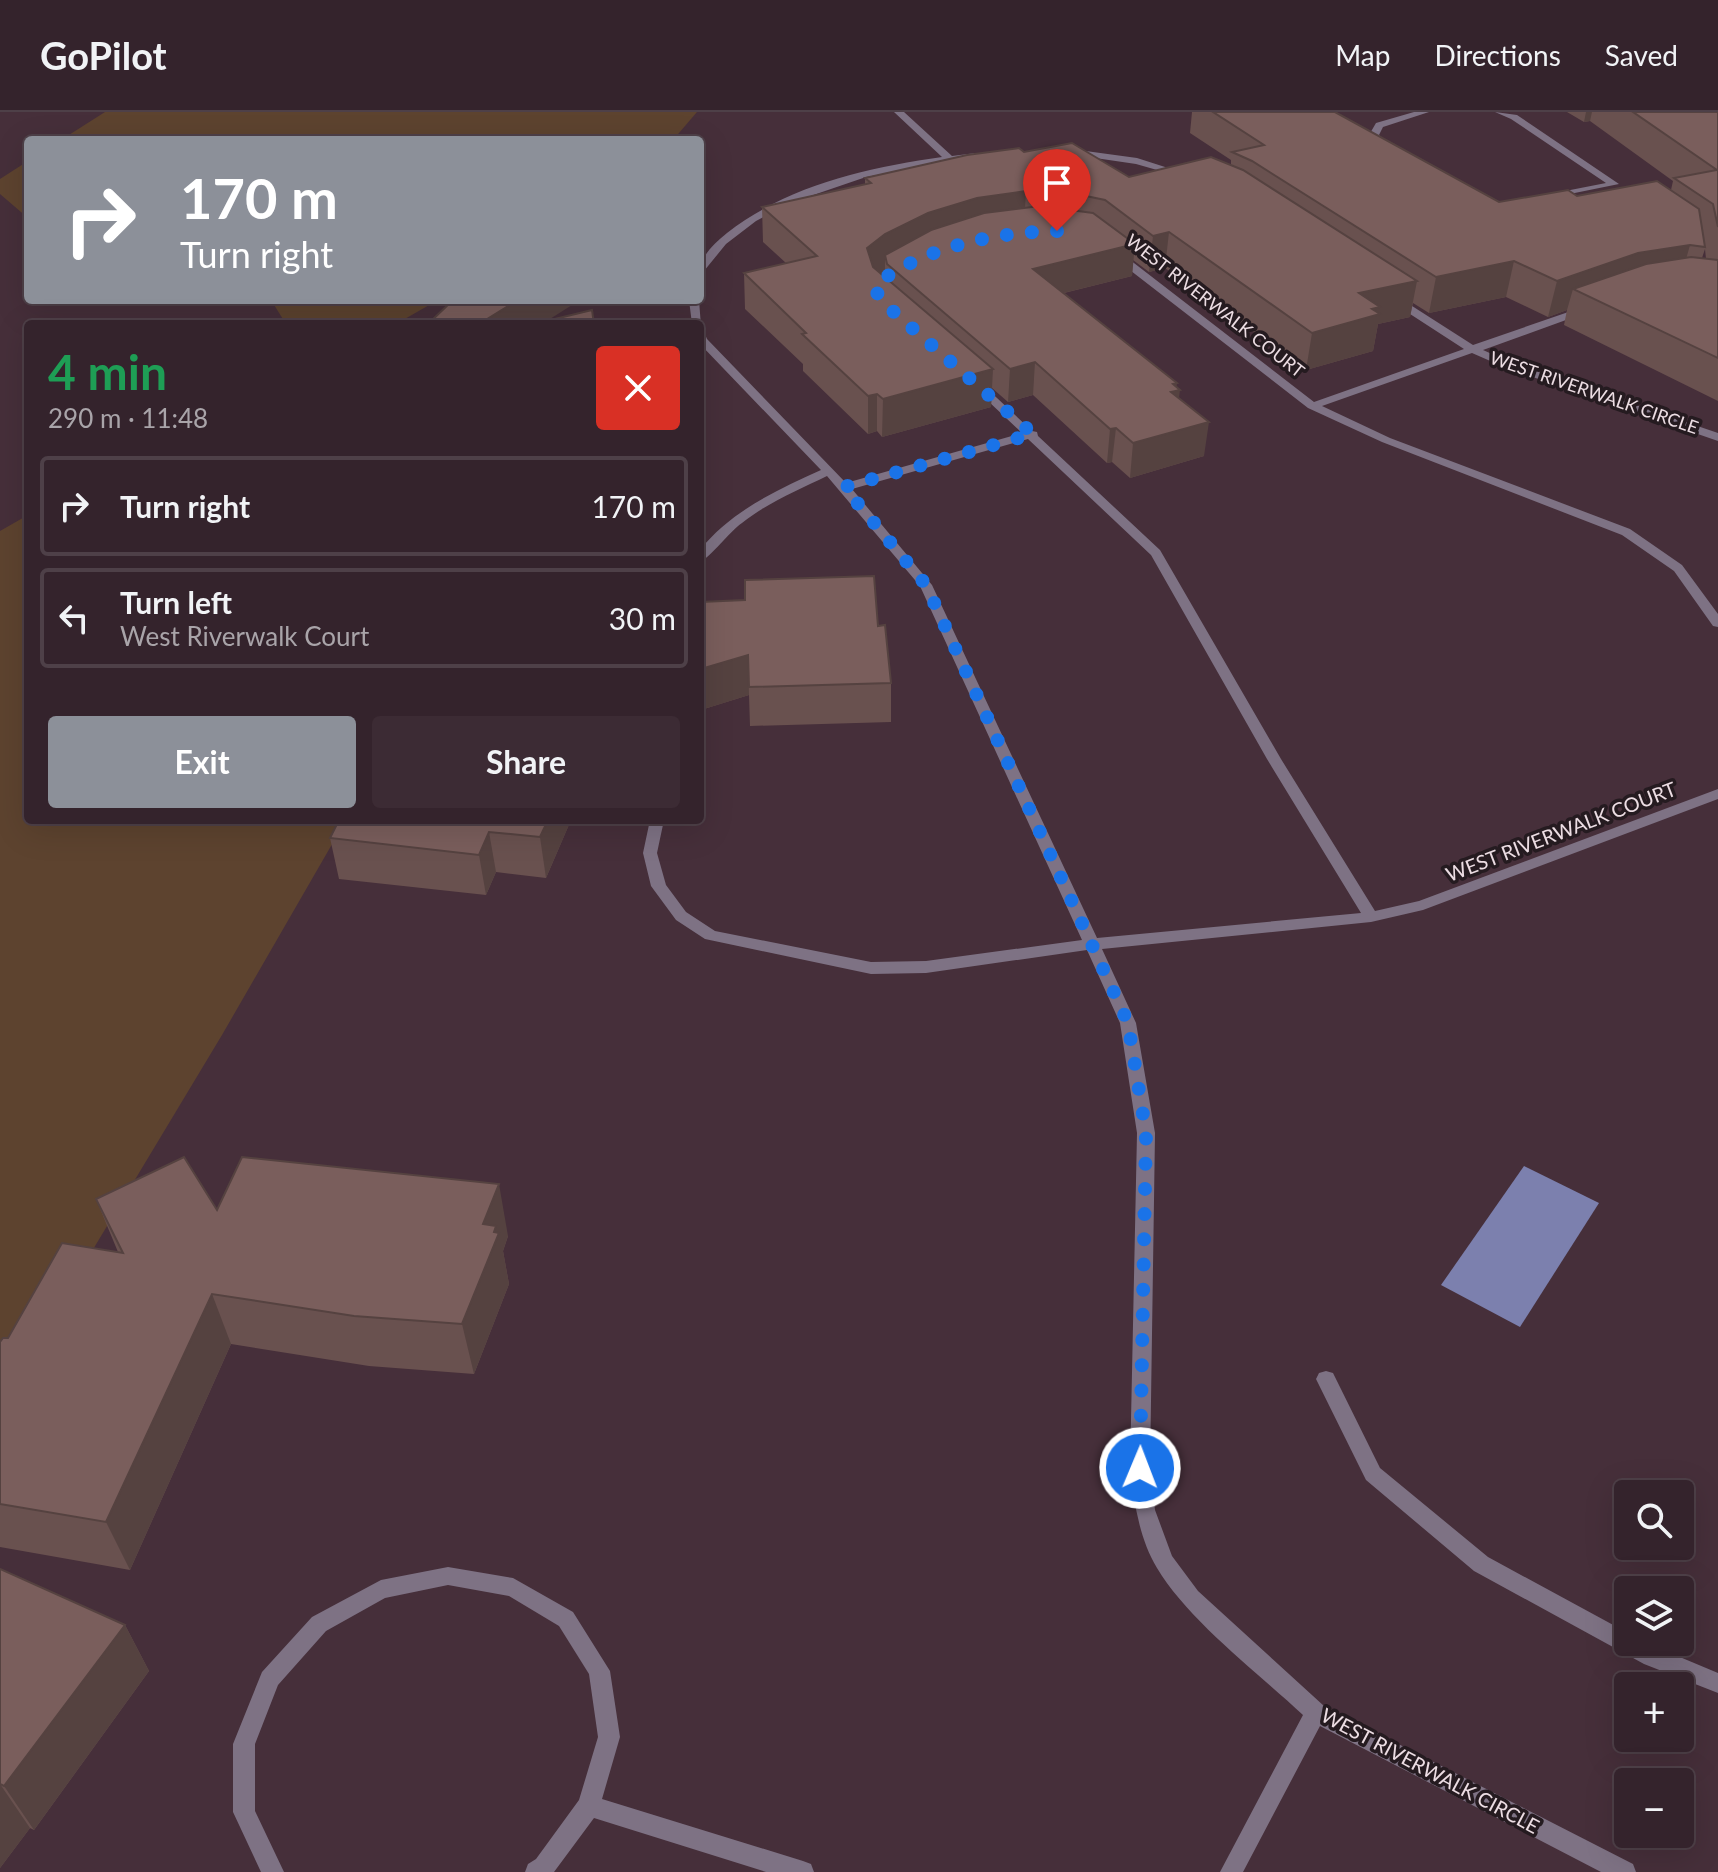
<!DOCTYPE html>
<meta charset="utf-8">
<style>
:root{--surface:#34232c;--page:#3c2b34;--text:#f1f3f6;--muted:#a9a4a9;--line:#4e4048;--accent:#8c9099}
body{margin:0;font-family:Lato,sans-serif;background:var(--page);color:var(--text);height:100vh;display:flex;flex-direction:column;font-size:30px;white-space:nowrap}
*{box-sizing:border-box;margin:0}
p{font-size:26px;color:var(--muted)}
.icon{flex:none;width:44px;height:44px;fill:none;stroke:currentColor;stroke-width:2;stroke-linecap:round;stroke-linejoin:round}
.map{position:relative;flex:1;overflow:hidden}
.details{position:absolute;left:24px;top:208px;width:680px;height:504px;display:flex;flex-direction:column;background:var(--surface);border-radius:8px;box-shadow:0 8px 32px #0002,0 0 0 2px var(--line)}
.details>*{flex:none}
.hud{position:absolute;left:24px;top:24px;width:680px;height:168px;border-radius:8px;box-shadow:0 8px 32px #0002,0 0 0 2px var(--line);background:#8c9099;color:#fff;overflow:hidden}
.tools{position:absolute;left:1614px;top:1368px;display:grid;gap:16px}
.tools a{display:grid;place-items:center;width:80px;height:80px;border-radius:8px;background:var(--surface);box-shadow:0 8px 32px #0002,0 0 0 2px var(--line);font-size:40px}
.pin{position:absolute;display:grid;place-items:center;width:68px;height:68px;color:#fff;margin:-82px -34px;border-radius:50% 50% 50% 0;rotate:-45deg;box-shadow:0 0 8px #0007}
.pin .icon{rotate:45deg}
.me{position:absolute;width:88px;margin:-44px;rotate:1deg;stroke-linejoin:round;filter:drop-shadow(0 0 6px #0008)}
.turn{display:flex;align-items:center;gap:28px;height:168px;padding:0 24px;font-size:36px}
.turn .icon{width:104px;height:104px;stroke-width:2.5}
.turn b{display:block;font-size:56px;line-height:68px}
.round{display:grid;place-items:center;flex:none;width:84px;height:84px;border-radius:8px;background:var(--page)}
.overview{display:flex;align-items:center;justify-content:space-between;height:136px;padding:0 24px}
h1{font-size:48px;font-weight:700;line-height:60px;color:#1e9e55}
.action{display:flex;gap:16px;margin-top:auto;padding:16px 24px}
.action a{flex:1;height:92px;border-radius:8px;background:var(--accent);color:#fff;font-size:32px;font-weight:700;line-height:92px;text-align:center}
.action a+a{background:var(--page);color:var(--text)}
ul{padding:0;list-style:none}
li{display:flex;align-items:center;gap:24px;height:100px;margin:0 16px 12px;padding:0 8px;border:4px solid var(--line);border-radius:8px}
li div{flex:1}
li b{display:block;font-size:30px}
li em{font-style:normal}
header{display:flex;align-items:center;gap:48px;box-sizing:border-box;height:112px;padding:0 40px;background:var(--surface);border-bottom:2px solid var(--line)}
header strong{font-size:38px}
nav{display:flex;gap:44px;margin-inline-start:auto;font-size:28px}
.map>svg:first-child{display:block}
.green{fill:#5d432f}
.water{fill:#7c80ae}
.lines{fill:none;stroke-linecap:round;stroke-linejoin:round}
.lane{fill:#7e7284;fill-rule:evenodd}
.street{fill:#7e7284;fill-rule:evenodd}
.wall{fill:#69514f;fill-rule:evenodd}
.shaded-wall{fill:#554240}
.building{fill:#7a5e5c;stroke:#554240;stroke-width:2}
.route{stroke:#1a73e8;stroke-width:14;stroke-dasharray:0 25.2}
.labels{text-anchor:middle;stroke-width:7;stroke-linejoin:round;paint-order:stroke}
.far-street-label{font-size:18px;fill:#ecdde3;stroke:#251b20}
.street-label{font-size:20px;fill:#ecdde3;stroke:#251b20}
</style>
<header>
<strong>GoPilot</strong>
<nav><a>Map</a><a>Directions</a><a>Saved</a></nav>
</header>
<div class="map">
<svg width="1718" height="1760" viewBox="0 0 1718 1760">
<rect width="100%" height="100%" fill="#462f3a"/>
<g class="green">
<polygon points="105,0 697,0 673,28 61,28"/>
<polygon points="28,49 28,106 0,82 0,67"/>
<polygon points="271,188 438,188 396,212 286,212"/>
<polygon points="28,403 28,708 346,708 222,923 0,1292 0,419"/>
</g>
<polygon class="water" points="1524,1054 1599,1091 1520,1215 1441,1173"/>
<g class="lines">
<polygon class="lane" points="1326,1259 1333,1261 1380,1356 1488,1445 1628,1521 1628,1530 1644,1530 1718,1561 1718,1581 1644,1552 1474,1459 1366,1368 1316,1267 1319,1261"/>
<g class="street">
<path d="M894 0H904L952 44 976 41 981 44 866 65 790 91 756 109 726 132 704 159 700 160C700 144 715 131 727 121 789 73 866 56 942 45Z"/>
<polygon points="1414,0 1429,0 1383,15 1379,23 1391,34 1391,38 1385,38 1369,23 1376,11"/>
<polygon points="1495,0 1517,3 1619,72 1550,86 1550,82 1606,71 1511,7"/>
<polygon points="1071,37 1137,46 1190,63 1185,66 1136,52 1068,42 1066,40"/>
<polygon points="1113,141 1121,141 1314,290 1464,237 1390,189 1390,185 1398,185 1473,233 1580,196 1588,196 1588,200 1483,238 1512,251 1718,321 1718,329 1504,255 1472,241 1322,294 1390,326 1630,417 1682,453 1718,502 1718,515 1713,514 1674,459 1622,423 1382,330 1308,296 1113,145"/>
<polygon points="689,188 699,188 701,214 700,212 692,212"/>
<path d="M700 219 704 220 707 227 846 371 1022 321 970 272 980 270 1032 319 1037 320 1038 324 1160 438 1281 647 1375 799 1419 789 1718 677V687L1423 798 1371 810 1102 837 1136 911 1155 1021 1150 1356 1155 1398 1172 1444 1198 1479 1324 1594 1633 1752 1636 1760H1601L1320 1614 1243 1760H1220L1303 1603C1258 1561 1188 1508 1157 1456 1139 1426 1134 1390 1130 1356L1137 1021 1120 911 1087 838 926 861 871 862 705 827 676 808 651 774 643 741 650 708H664L657 741 666 773 686 800 715 819 871 850 926 849 1082 828 920 474 827 364C798 378 767 391 742 411 729 420 711 445 700 450V438C731 399 777 378 821 358L700 232ZM1028 327 1151 443 1267 647 1361 801 1097 826 932 473 852 377Z"/>
<polygon points="448,1455 513,1466 573,1500 610,1559 620,1625 602,1687 803,1749 811,1752 814,1760 766,1760 594,1706 554,1760 525,1760 528,1752 536,1747 579,1688 598,1625 589,1562 559,1514 509,1484 448,1473 385,1486 326,1519 278,1573 255,1632 255,1699 284,1760 261,1760 233,1700 233,1632 262,1560 312,1505 381,1468"/>
</g>
</g>
<g class="wall">
<path d="M1192 0H1335L1499 90 1671 78 1673 69 1590 9 1584 10 1567 0H1718V289L1564 213 1567 198 1548 205 1506 185 1429 201 1413 191 1410 205 1378 212 1373 239 1306 258 1165 156 1149 160 1133 148 1132 164 1064 181 1177 275 1179 286 1204 344 1130 366 1112 350 1107 351 1033 283 1008 290 992 276 991 295 882 325 877 319 868 322 803 259V252L745 197 744 161 786 151 763 130 762 95 865 72V66L1024 40 1129 65 1231 53V48L1190 21ZM1705 137 1706 147 1702 146Z"/>
<polygon points="700,490 878,514 891,571 891,610 750,614 749,583 704,597 702,578 700,579"/>
<polygon points="339,708 571,708 546,766 496,760 486,783 339,767 330,726"/>
<polygon points="96,1087 508,1124 503,1139 509,1172 474,1262 369,1254 231,1232 130,1458 0,1435 0,1230 8,1226 118,1140"/>
<polygon points="0,1457 125,1513 149,1559 34,1718 30,1716 0,1756"/>
</g>
<g class="shaded-wall">
<polygon points="1586,0 1592,0 1590,9 1584,10"/>
<polygon points="1026,79 1024,114 885,143 885,158 867,172 867,136 885,122 928,101 977,86"/>
<polygon points="1169,120 1165,156 1149,160 1153,124"/>
<polygon points="1135,132 1132,164 1031,189 1033,157"/>
<polygon points="1690,133 1680,169 1573,177 1567,198 1548,205 1557,169 1638,141"/>
<polygon points="1514,149 1506,185 1429,201 1436,165"/>
<polygon points="1417,169 1410,205 1378,212 1373,239 1306,258 1312,221 1359,181"/>
<polygon points="518,188 580,188 542,212 479,212"/>
<polygon points="1035,250 1033,283 1008,290 1010,257"/>
<polygon points="993,257 991,295 882,325 883,287"/>
<polygon points="1177,271 1176,279 1180,278 1176,312 1171,280 1173,272"/>
<polygon points="877,282 877,319 868,322 868,284"/>
<polygon points="1209,310 1204,344 1130,366 1133,331"/>
<polygon points="1116,316 1112,350 1107,351 1110,317"/>
<polygon points="748,543 749,583 704,597 701,557"/>
<polygon points="548,708 571,708 546,766 540,725"/>
<polygon points="489,720 496,760 486,783 479,743"/>
<polygon points="499,1072 508,1124 503,1139 509,1172 474,1262 462,1212 483,1112"/>
<polygon points="212,1182 231,1232 130,1458 106,1410"/>
<polygon points="125,1513 149,1559 34,1718 4,1674"/>
<polygon points="0,1672 30,1716 0,1756"/>
</g>
<g class="building">
<polygon points="1213,0 1335,0 1499,90 1568,78 1577,84 1657,69 1699,97 1705,135 1690,133 1638,141 1557,169 1514,149 1436,165 1252,49 1232,40 1264,33"/>
<polygon points="1633,0 1718,0 1718,115 1713,92 1674,66 1717,58"/>
<polygon points="1072,31 1129,65 1211,45 1243,58 1417,169 1359,181 1380,195 1372,197 1380,202 1312,221 1169,120 1153,124 1105,88 1062,79 1026,79 977,86 928,101 885,122 867,136 873,155 993,257 883,287 877,282 868,284 802,222 806,221 744,161 817,144 762,95 871,71 865,66 967,43 1019,36 1024,40"/>
<polygon points="1040,94 1093,101 1135,132 1033,157 1177,271 1173,272 1180,278 1171,280 1209,310 1133,331 1116,316 1110,317 1035,250 1010,257 887,152 885,143 931,118 984,101"/>
<polygon points="1691,145 1718,148 1718,246 1573,177 1646,152"/>
<polygon points="453,188 518,188 479,212 428,212"/>
<polygon points="592,198 594,212 534,212"/>
<polygon points="874,464 878,514 885,513 891,571 749,575 748,543 701,557 700,490 745,488 745,468"/>
<polygon points="339,708 548,708 540,725 489,720 479,743 330,726"/>
<polygon points="184,1045 217,1098 242,1045 499,1072 483,1112 496,1114 494,1120 499,1121 462,1212 354,1204 212,1182 106,1410 0,1392 0,1230 3,1226 8,1226 62,1131 123,1141 96,1087"/>
<polygon points="0,1457 125,1513 4,1674 0,1672"/>
</g>
<g class="lines">
<path class="route" d="M1057 119C996 120 924 135 875 173L879 187 1033 322 844 375 926 473 1128 911 1146 1021 1140 1356"/>
</g>
<g class="labels">
<g class="far-street-label">
<text transform="translate(1215 194) rotate(38)" y="6">WEST RIVERWALK COURT</text>
<text transform="translate(1594 281) rotate(19)" y="6">WEST RIVERWALK CIRCLE</text>
</g>
<g class="street-label">
<text transform="translate(1561 720) rotate(-21)" y="7">WEST RIVERWALK COURT</text>
<text transform="translate(1430 1659) rotate(28)" y="7">WEST RIVERWALK CIRCLE</text>
</g>
</g>
</svg>
<div class="tools">
<a><svg class="icon" aria-label="search" viewBox="0 0 24 24"><circle cx="10" cy="10" r="6"/><path d="M15 15l6 6"/></svg></a>
<a><svg class="icon" aria-label="layers" viewBox="0 0 24 24"><path d="M12 4l9 5-9 5-9-5zM3 14l9 5 9-5"/></svg></a>
<a>+</a>
<a>−</a>
</div>
<div class="pin" style="left:1057px;top:119px;background:#d93025"><svg class="icon" aria-label="arrive" viewBox="0 0 24 24"><path d="M6 21V4h12l-3 4 3 4H6"/></svg></div>
<svg class="me" style="left:1140px;top:1356px" viewBox="-20 -20 40 40"><circle r="17" fill="#1a73e8" stroke="#fff" stroke-width="3"/><path d="M0-11L8 9 0 5-8 9z" fill="#fff"/></svg>
<div class="hud">
<div class="turn"><svg class="icon" aria-label="right" viewBox="0 0 24 24"><path d="M7 20v-9h11M14 6l5 5-5 5"/></svg><div><b>170 m</b>Turn right</div></div>
</div>
<section class="details">
<div class="overview"><div><h1>4 min</h1><p>290 m · 11:48</p></div><a class="round" style="background:#d93025;color:#fff"><svg class="icon" aria-label="close" viewBox="0 0 24 24"><path d="M6 6l12 12M18 6L6 18"/></svg></a></div>
<ul>
<li><svg class="icon" aria-label="right" viewBox="0 0 24 24"><path d="M7 20v-9h11M14 6l5 5-5 5"/></svg><div><b>Turn right</b></div><em>170 m</em></li>
<li><svg class="icon" aria-label="left" viewBox="0 0 24 24"><path d="M17 20v-9H6M10 6l-5 5 5 5"/></svg><div><b>Turn left</b><p>West Riverwalk Court</p></div><em>30 m</em></li>
</ul>
<div class="action"><a>Exit</a><a>Share</a></div>
</section>
</div>
